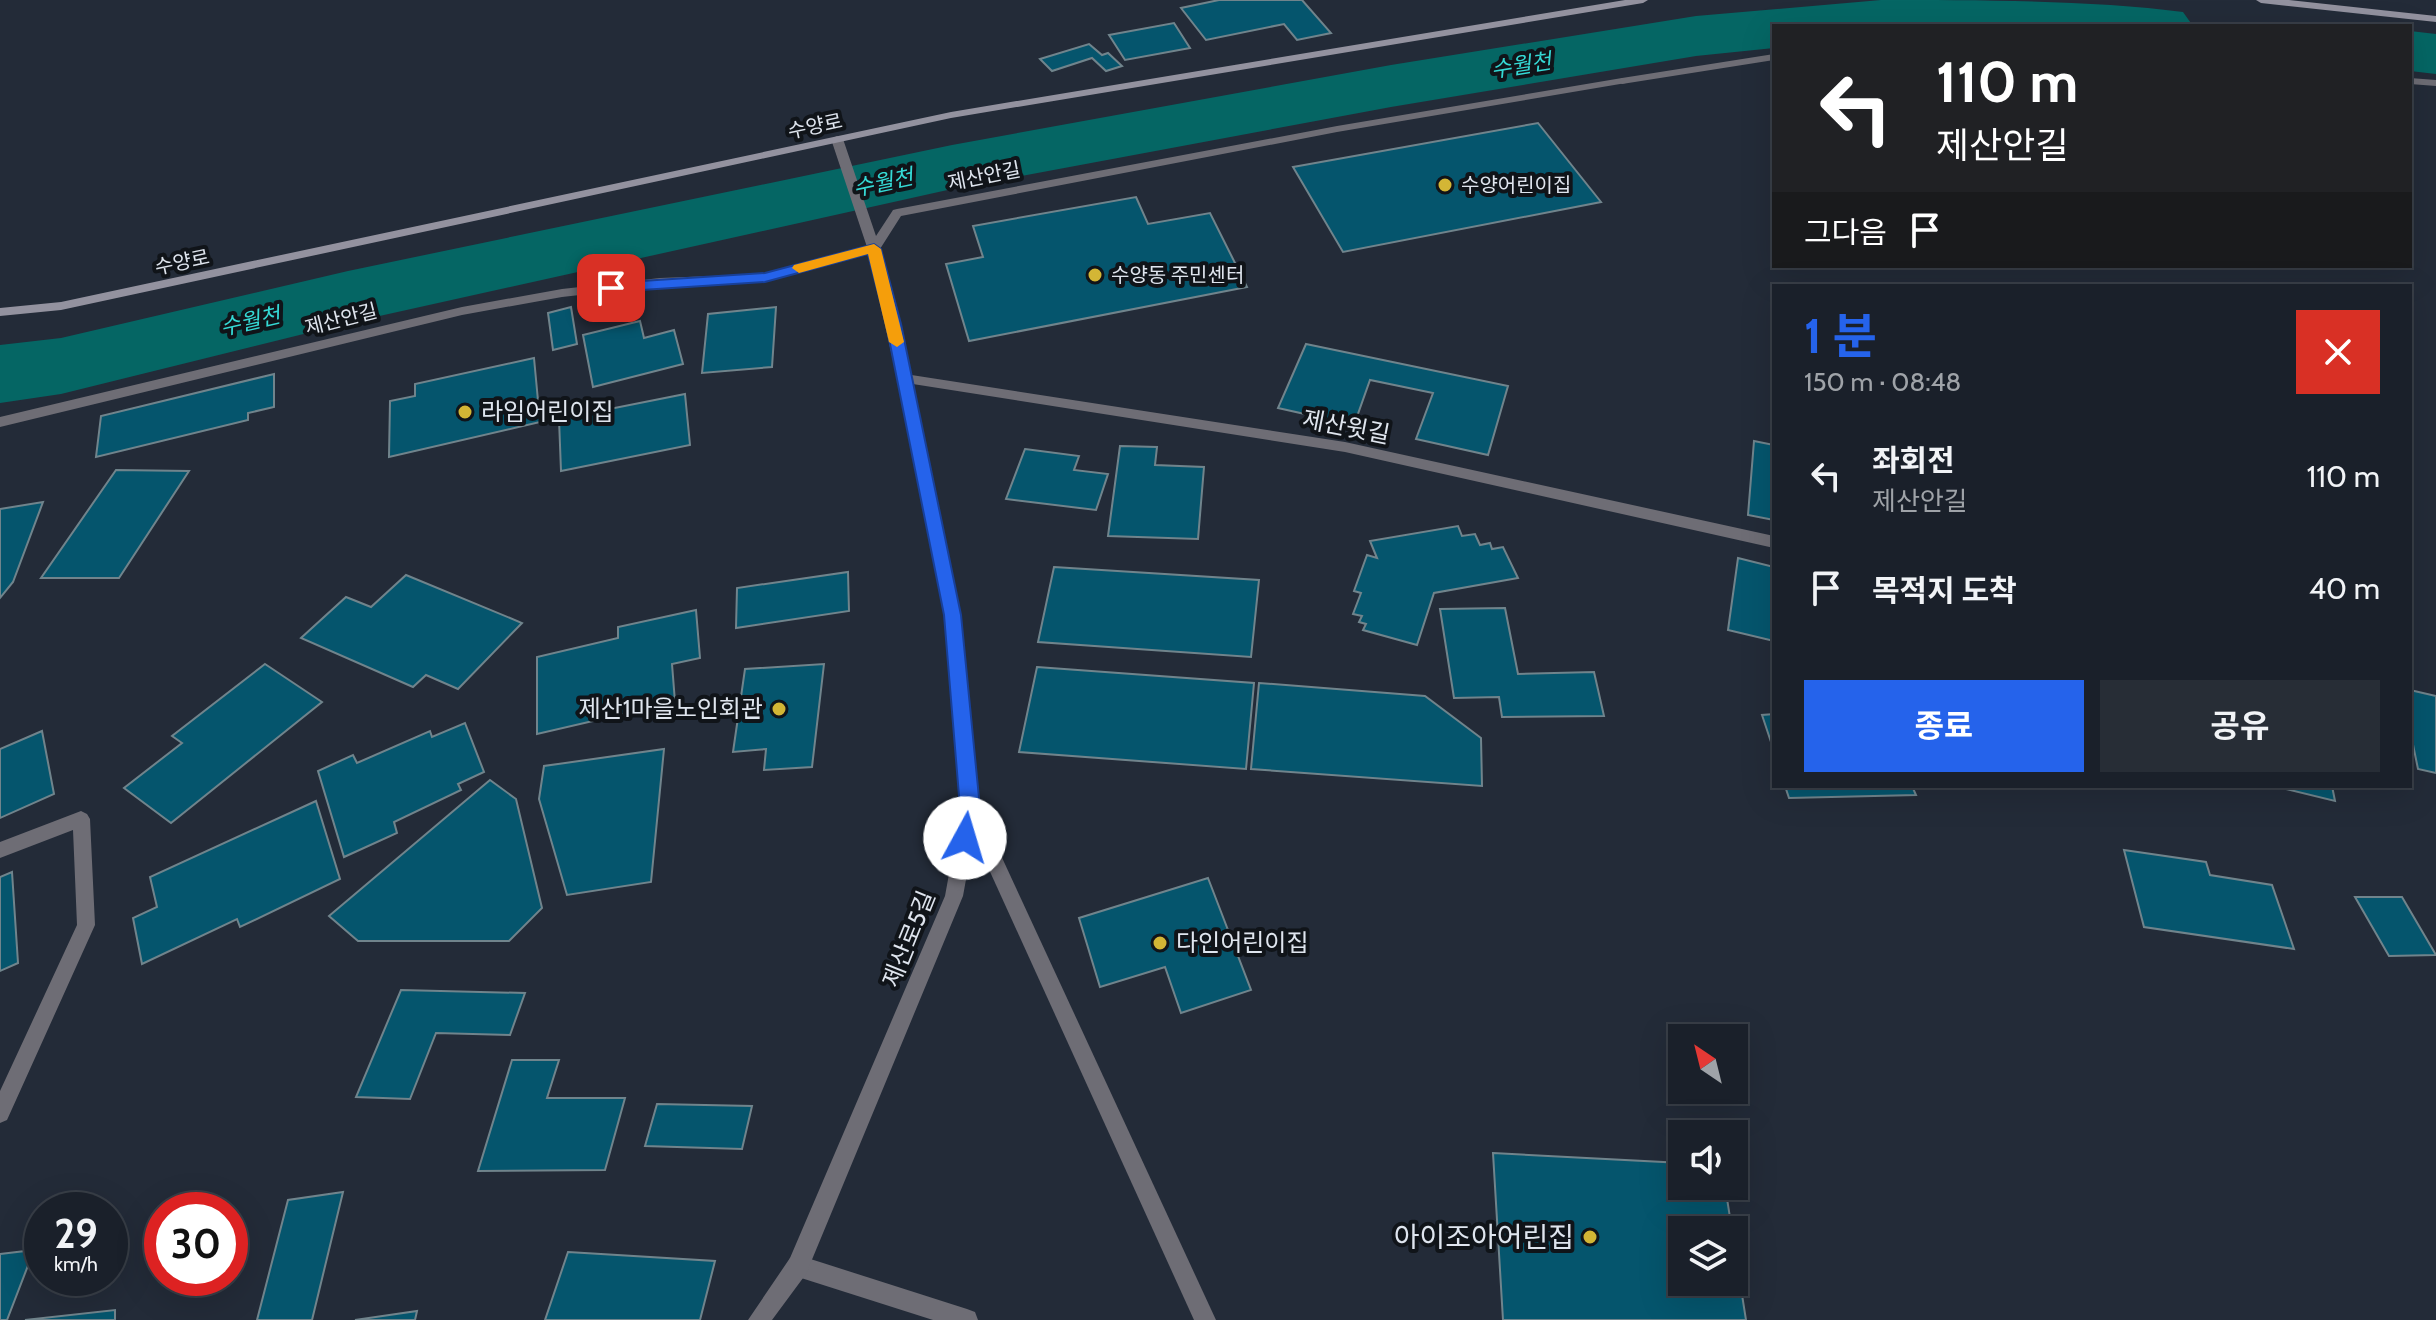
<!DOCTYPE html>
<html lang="ko">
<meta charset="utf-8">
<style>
:root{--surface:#1a202a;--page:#272d36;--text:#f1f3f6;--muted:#9fa3a8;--line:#383e47;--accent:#2563eb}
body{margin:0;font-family:Cabin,"Noto Sans KR",sans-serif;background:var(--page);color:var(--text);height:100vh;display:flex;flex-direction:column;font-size:30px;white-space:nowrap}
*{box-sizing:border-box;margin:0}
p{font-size:26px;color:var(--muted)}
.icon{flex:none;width:44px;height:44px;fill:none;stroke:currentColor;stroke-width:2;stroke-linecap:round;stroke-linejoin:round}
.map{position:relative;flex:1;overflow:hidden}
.sheet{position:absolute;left:1772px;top:284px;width:640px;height:504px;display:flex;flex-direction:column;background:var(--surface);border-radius:0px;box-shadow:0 8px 32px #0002,0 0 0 2px var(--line)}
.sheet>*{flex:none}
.banner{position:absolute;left:1772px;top:24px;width:640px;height:244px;border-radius:0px;box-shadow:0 8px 32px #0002,0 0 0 2px var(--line);background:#202124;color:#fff;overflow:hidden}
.needle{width:52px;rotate:325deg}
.fabs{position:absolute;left:1668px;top:1024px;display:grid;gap:16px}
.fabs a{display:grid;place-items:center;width:80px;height:80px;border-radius:0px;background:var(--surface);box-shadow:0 8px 32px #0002,0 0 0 2px var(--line);font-size:40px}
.speed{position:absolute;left:24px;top:1192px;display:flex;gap:16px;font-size:40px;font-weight:700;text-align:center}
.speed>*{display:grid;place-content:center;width:104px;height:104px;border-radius:50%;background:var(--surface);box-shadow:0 8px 32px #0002,0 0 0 2px var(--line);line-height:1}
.speed small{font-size:20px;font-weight:400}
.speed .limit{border:12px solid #d22;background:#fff;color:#111}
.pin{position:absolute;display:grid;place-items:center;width:68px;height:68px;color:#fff;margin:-34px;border-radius:16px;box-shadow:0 4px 12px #0006}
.me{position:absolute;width:88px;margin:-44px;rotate:6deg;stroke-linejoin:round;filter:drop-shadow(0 0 6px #0008)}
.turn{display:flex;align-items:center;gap:28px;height:168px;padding:0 32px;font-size:36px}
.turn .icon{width:104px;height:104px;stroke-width:2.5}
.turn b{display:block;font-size:56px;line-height:68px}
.then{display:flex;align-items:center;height:76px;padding:0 32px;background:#0003;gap:16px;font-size:30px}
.round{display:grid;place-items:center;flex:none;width:84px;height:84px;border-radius:0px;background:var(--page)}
.headline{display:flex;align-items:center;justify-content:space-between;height:136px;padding:0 32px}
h1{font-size:48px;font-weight:700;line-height:60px;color:var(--accent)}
.action{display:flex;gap:16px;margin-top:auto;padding:16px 32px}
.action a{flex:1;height:92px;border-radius:0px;background:var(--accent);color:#fff;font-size:32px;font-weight:700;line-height:92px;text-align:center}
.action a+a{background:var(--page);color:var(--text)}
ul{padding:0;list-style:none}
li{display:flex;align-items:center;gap:24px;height:112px;padding:0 32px}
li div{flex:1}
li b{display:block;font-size:30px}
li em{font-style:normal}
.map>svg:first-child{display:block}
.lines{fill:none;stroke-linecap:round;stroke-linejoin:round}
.river{fill:#056664;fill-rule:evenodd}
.building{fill:#05556d;stroke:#70848c;stroke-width:2}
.lane{fill:#6e6d75;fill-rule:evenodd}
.street{fill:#6e6d75;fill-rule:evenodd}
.secondary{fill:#93929f;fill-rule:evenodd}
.route{fill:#2563eb;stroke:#184099;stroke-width:2}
.slow{fill:#f59e0b}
.poi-dot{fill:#d3b635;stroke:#101419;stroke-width:3}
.labels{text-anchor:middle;stroke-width:8;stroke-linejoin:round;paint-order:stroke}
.far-street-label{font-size:20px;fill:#dfe5ee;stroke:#101419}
.far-poi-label{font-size:20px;fill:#dfe5ee;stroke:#101419;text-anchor:start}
.far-water-label{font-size:22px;font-style:italic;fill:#35d9d5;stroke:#101419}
.poi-label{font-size:24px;fill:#dfe5ee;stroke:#101419;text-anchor:start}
.street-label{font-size:24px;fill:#dfe5ee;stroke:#101419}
.near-poi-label{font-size:28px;fill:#dfe5ee;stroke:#101419;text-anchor:end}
</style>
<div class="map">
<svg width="2436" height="1320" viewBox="0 0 2436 1320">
<rect width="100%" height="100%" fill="#232b38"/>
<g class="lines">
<g class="river">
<path d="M1881 0C1974 0 2094 0 2183 12L2193 26H1774V48L1696 56 1391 107 952 189 348 323 61 394 0 403V345L61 338 348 271 952 145 1391 65 1696 16Z"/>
<polygon points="2410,31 2436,34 2436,74 2410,71"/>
</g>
</g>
<g class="building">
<polygon points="1219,0 1302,0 1331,33 1297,40 1284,24 1206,40 1181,8"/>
<polygon points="1174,23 1190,48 1125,60 1109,35"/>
<polygon points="1089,44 1102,55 1108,53 1122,66 1106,71 1092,58 1052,71 1040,59"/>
<polygon points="1538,123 1601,202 1343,252 1293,167"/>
<polygon points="1136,197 1148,224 1210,213 1247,287 969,341 946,264 983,257 973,226"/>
<polygon points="571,307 577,344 553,350 548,313"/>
<polygon points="776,307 772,367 702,373 708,314"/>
<polygon points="640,321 644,338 674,330 683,364 593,387 583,335"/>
<polygon points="1306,344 1508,386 1488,455 1416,439 1433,393 1370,380 1354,425 1278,408"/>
<polygon points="534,358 540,422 389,457 390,401 415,396 415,384"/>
<polygon points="274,374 274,407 248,413 248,420 96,457 101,416"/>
<polygon points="685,394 690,445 561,471 559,419"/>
<polygon points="1754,441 1774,445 1774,520 1748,515"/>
<polygon points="1120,446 1157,447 1155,465 1204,467 1198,539 1108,536"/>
<polygon points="1025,449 1079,456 1074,470 1108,474 1096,510 1006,499"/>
<polygon points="116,470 189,471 119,578 41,578"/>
<polygon points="43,502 13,582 0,598 0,509"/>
<polygon points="1458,526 1462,536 1475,534 1480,545 1490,543 1492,549 1503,547 1518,578 1434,593 1417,645 1363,630 1366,624 1359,622 1362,616 1353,614 1361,593 1354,591 1367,555 1377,558 1370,541"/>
<polygon points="1738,558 1774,567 1774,641 1728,630"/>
<polygon points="1054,567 1259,580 1251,657 1038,642"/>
<polygon points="848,572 849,611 736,628 737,588"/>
<polygon points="406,575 522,623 458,689 426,675 413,687 301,638 346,597 371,607"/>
<polygon points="1505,608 1518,674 1594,672 1604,716 1502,717 1499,697 1454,698 1440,609"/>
<polygon points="696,610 700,658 672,664 675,702 537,734 537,657 618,638 618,627"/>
<polygon points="265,664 322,702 171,823 124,788 182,743 172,736"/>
<polygon points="824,664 812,767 764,770 766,749 733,752 745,669"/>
<polygon points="1037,667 1254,683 1246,769 1019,752"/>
<polygon points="1259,683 1425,696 1481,738 1482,786 1251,769"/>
<polygon points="2410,690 2436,696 2436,773 2418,769 2410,730"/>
<polygon points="1774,714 1774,751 1762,715"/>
<polygon points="465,723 484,772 458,784 461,790 394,822 397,833 344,857 318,771 353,755 357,763 430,731 432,737"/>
<polygon points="42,731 54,794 0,818 0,749"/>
<polygon points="664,749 651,882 567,895 539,799 544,766"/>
<polygon points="490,780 516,799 542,908 509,941 358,941 329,916"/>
<polygon points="1785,786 1912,786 1916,795 1789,798"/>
<polygon points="2274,786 2332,786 2335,801"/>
<polygon points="316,801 340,879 240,927 237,919 142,964 133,918 157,907 150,877"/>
<polygon points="2124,850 2206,862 2210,875 2272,885 2294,949 2144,927"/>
<polygon points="12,872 18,963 0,971 0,877"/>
<polygon points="1208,878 1251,990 1181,1013 1165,967 1100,987 1079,918"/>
<polygon points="2355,897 2402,897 2436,955 2389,956"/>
<polygon points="401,990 525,993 510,1035 436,1033 410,1099 356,1097"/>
<polygon points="512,1060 559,1060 547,1098 625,1098 605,1170 478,1171"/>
<polygon points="657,1104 752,1106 742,1149 645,1146"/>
<polygon points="1493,1153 1682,1163 1682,1186 1725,1186 1732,1230 1682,1230 1682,1282 1734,1282 1734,1244 1746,1320 1503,1320"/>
<polygon points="343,1192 312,1320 257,1320 288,1200"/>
<polygon points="34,1250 7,1320 0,1320 0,1254"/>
<polygon points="568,1252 715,1261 700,1320 545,1320"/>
<polygon points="115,1310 115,1320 25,1320"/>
<polygon points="417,1311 415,1320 355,1320"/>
</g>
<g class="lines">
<g class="lane">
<polygon points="1774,54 1774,60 1622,84 1617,81 1622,78"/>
<polygon points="2410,78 2436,80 2436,86 2410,84"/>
<polygon points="905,374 1345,442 1774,536 1774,548 1345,452 900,382 898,379"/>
<polygon points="970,801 976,803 979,808 1216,1320 1194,1320 961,808 964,803"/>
<polygon points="81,811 87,814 90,819 95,925 7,1120 0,1123 0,1091 77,925 73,830 0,858 0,842"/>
<polygon points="798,1255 967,1309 975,1312 978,1320 933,1320 798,1277 790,1274 787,1266 790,1258"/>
</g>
<polygon class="street" points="1622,78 1626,79 1626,83 1337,132 901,216 880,249 929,458 961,615 979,808 963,896 806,1274 772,1320 748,1320 790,1258 945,896 961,808 945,615 915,458 869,254 765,282 660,286 562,297 462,315 0,427 0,417 462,307 562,289 660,278 765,274 867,247 831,139 837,136 843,139 876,236 893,210 897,209 1337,126"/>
<g class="secondary">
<polygon points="1625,0 1648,0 1643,3 951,118 61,310 0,316 0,308 61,302 951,112"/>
<polygon points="2256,0 2289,0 2436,16 2436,22 2261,3"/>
</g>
</g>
<polygon class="route" points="874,244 881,249 901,324 961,615 980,808 972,844 965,846 958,844 955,838 960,808 944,615 886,324 868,254 765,282 611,292 604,288 611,283 765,273"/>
<polygon class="slow" points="874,244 881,249 904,342 897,347 889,342 868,254 799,273 792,268 794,265"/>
<g class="poi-dot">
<circle cx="1445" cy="185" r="8"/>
<circle cx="1095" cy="275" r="8"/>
<circle cx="465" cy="412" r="8"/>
<circle cx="779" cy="709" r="8"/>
<circle cx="1160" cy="943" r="8"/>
<circle cx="1590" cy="1237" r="8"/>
</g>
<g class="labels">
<g class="far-street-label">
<text transform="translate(815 126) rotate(-12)" y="7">수양로</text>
<text transform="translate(984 176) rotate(-11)" y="7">제산안길</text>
<text transform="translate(182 262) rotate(-12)" y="7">수양로</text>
<text transform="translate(341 319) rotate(-14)" y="7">제산안길</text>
</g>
<g class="far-poi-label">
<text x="1461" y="192">수양어린이집</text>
<text x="1111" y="282">수양동 주민센터</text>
</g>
<g class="far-water-label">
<text transform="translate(1521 65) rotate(-9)" y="8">수월천</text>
<text transform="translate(883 182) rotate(-12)" y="8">수월천</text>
<text transform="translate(250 321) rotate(-13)" y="8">수월천</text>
</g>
<g class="poi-label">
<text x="481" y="420">라임어린이집</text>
<text x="763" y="717" text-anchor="end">제산1마을노인회관</text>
<text x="1176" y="951">다인어린이집</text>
</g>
<g class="street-label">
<text transform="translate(1346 427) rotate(11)" y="8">제산윗길</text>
<text transform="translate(909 939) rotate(-68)" y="8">제산로5길</text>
</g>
<g class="near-poi-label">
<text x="1574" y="1247">아이조아어린집</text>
</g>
</g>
</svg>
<div class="fabs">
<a><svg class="needle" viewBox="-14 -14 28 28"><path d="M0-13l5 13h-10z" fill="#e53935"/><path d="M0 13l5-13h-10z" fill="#9fa3a8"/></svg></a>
<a><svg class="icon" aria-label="sound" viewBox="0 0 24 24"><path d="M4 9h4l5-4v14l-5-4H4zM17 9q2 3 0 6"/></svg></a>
<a><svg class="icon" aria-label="layers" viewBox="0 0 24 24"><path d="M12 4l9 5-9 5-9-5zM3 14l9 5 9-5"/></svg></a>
</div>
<div class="speed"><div>29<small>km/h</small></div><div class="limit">30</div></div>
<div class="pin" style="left:611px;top:288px;background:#d93025"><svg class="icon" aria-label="arrive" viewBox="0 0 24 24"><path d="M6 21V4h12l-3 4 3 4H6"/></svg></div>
<svg class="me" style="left:965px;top:838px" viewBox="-20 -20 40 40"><circle r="19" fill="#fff"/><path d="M0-13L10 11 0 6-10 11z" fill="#2563eb"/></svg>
<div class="banner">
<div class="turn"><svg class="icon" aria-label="left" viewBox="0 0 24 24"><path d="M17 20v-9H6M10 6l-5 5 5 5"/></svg><div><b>110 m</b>제산안길</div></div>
<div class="then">그다음<svg class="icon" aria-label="arrive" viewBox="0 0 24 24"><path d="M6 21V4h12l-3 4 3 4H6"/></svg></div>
</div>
<section class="sheet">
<div class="headline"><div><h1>1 분</h1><p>150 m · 08:48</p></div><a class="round" style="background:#d93025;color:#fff"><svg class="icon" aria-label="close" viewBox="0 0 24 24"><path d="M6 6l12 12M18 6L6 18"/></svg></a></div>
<ul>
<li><svg class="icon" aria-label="left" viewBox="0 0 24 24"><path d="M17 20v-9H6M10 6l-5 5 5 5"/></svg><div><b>좌회전</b><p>제산안길</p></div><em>110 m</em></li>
<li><svg class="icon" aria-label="arrive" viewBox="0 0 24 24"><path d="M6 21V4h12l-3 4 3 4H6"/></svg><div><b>목적지 도착</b></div><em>40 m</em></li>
</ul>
<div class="action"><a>종료</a><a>공유</a></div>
</section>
</div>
